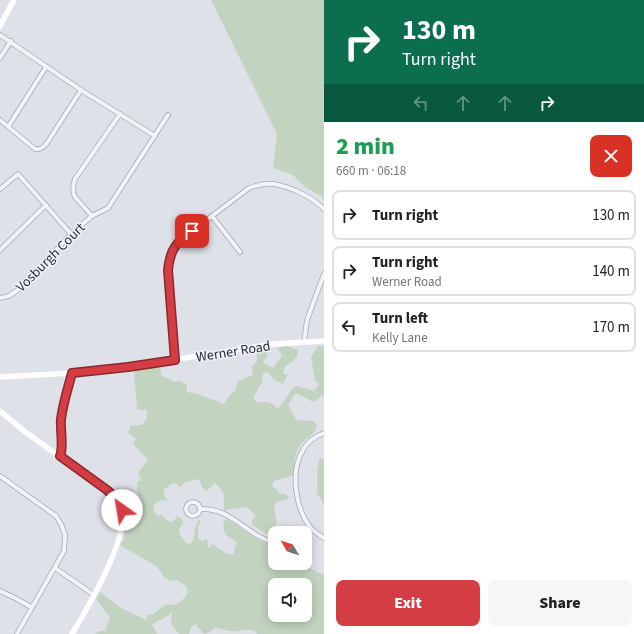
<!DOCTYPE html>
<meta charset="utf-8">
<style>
:root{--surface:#fff;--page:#f6f6f6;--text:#222;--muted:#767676;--line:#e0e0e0;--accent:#d43d43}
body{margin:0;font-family:"Source Sans 3",sans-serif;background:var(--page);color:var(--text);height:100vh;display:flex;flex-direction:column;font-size:15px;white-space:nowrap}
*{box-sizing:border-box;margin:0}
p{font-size:13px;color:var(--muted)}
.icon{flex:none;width:22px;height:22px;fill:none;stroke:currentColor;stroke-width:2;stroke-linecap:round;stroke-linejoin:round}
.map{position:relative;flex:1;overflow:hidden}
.side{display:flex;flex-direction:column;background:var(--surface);width:320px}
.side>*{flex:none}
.guide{background:#0b6e4f;color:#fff;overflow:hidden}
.needle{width:26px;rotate:309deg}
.buttons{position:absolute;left:268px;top:526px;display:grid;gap:8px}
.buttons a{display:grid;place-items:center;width:44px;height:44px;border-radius:8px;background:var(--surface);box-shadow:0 2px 10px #0003;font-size:20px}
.pin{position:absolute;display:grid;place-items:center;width:34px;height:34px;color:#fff;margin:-17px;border-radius:8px;box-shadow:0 2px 6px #0006}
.me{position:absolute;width:44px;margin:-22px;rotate:328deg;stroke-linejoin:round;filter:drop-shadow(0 0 3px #0008)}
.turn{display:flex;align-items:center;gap:14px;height:84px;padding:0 12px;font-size:18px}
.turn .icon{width:52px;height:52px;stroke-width:2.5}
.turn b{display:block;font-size:28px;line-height:34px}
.lanes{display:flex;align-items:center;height:38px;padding:0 12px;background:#0003;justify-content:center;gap:20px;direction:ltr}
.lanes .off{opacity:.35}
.round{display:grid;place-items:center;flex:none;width:42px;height:42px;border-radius:8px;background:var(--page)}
.overview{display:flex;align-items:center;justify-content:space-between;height:68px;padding:0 12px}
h1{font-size:24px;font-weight:800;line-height:30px;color:#1e9e55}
.primary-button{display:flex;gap:8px;margin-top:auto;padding:8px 12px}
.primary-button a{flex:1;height:46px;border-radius:8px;background:var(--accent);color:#fff;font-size:16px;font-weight:800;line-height:46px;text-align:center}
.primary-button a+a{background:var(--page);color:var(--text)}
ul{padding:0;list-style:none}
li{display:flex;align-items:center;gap:12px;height:50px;margin:0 8px 6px;padding:0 4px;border:2px solid var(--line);border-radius:8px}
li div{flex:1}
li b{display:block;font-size:15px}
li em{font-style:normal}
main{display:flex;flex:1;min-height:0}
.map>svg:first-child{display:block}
.green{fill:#c2d3bf;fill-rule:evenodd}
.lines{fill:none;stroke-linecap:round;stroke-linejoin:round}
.street-casing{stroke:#a4a7b3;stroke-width:5.5}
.street{stroke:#f2f3f7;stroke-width:4}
.secondary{stroke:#fff;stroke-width:5.5}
.route-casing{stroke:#8a282c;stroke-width:10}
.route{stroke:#d43d43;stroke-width:7}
.labels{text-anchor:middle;stroke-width:3;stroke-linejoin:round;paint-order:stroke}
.street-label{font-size:14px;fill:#272d40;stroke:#eef1f6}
</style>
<main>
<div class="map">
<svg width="324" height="634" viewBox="0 0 324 634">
<rect width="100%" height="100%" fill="#dfe1e9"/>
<g class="green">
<polygon points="211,0 324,0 324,200 321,196 305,187 293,175 273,168 277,134"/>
<path d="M287 346 298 350 297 357 284 368 283 374H288L283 384 274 380 268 372 263 373 262 382 253 398 258 403C267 401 271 402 278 409L292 389 297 386 314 391 319 384 315 380 311 357 318 346H324V395L313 402 296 393 288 405 296 420 314 421 317 426C315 433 311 435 305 440 295 449 293 462 294 475L274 481 272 486 277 490 279 494H285L289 497 286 500 277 502 274 505C275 517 280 527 270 535L261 531 252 525V520L256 515 246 507 224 510C223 496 227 492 214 483L211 487 206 491 202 487 199 479 185 482 180 487 175 483 171 484 164 490V496L169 501 161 500 155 504 153 510 158 516 162 515 167 521 173 522 177 516 182 519 183 523 179 529 180 535 186 543 191 544C196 537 193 527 199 520L201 521 198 527V538L203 541 206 539 208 540 207 546 210 548 212 544 227 554 233 555C235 550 235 547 237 542L226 535 223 528 225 519C243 527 256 542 275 547V563H281L282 565 289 566 301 563V564C309 567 316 572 324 575V634H258C247 625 241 633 230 631 225 631 222 628 214 628L210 632 204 634 195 624 191 627 189 634H179L171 623 172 611 168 616 152 624 157 634H95L99 631H105L110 617 96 599 100 592 121 608 147 620V615C156 615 157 610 163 606 167 604 169 605 173 605 179 604 185 598 188 592L186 586 177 580 170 581 164 577 161 572 156 566 120 545C126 539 124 535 125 527 125 517 135 512 143 506L137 491V482L141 480 138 473 148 460 133 444 136 438 128 433 131 426 142 425 147 418V410L137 409 134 370 160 366 161 375 175 382 180 381 187 385V392L197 394 224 404 230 395 235 391 238 381 253 375 252 366 257 361V352L261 349 266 348 268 355 263 362 273 368 282 355 277 348ZM275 585H305V615H275Z"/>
<polygon points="320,457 324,460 324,505 317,493 317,472"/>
</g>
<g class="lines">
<defs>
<g id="street">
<polyline points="0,35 81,90 155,136"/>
<polyline points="0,58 11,41"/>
<path d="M0 120 35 149C41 150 44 147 47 143L81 90"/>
<polyline points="8,127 46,67"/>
<polyline points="0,189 18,174 71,234"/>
<path d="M92 216 75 197C72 191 73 185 75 179L120 114"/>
<polyline points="212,216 240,252"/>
<polyline points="0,250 46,205"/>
<polyline points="0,298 9,296 22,287 71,234 92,216 108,208 168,115"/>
<polyline points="304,342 307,320 324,274"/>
<path d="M175 360 168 270C170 255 172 249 183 238L249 188C257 185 265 183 274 184 291 187 312 197 324 209"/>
<path d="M324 433C316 436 307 442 303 450 290 471 295 507 310 527 313 531 319 535 324 538"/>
<path d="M60 456C64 447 60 430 61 419 63 403 68 388 72 373"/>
<polyline points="0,476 56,516 61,524 65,535 64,551 17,634"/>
<circle cx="193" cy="509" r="7"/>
<path d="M200 509C231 507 247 536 275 543"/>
<polyline points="304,533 311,528"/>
<polyline points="55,568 94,595"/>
<polyline points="0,591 15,598 31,607"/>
</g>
</defs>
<use href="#street" class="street-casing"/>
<use href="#street" class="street"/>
<g class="secondary">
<polyline points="0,26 14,0"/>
<polyline points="0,377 72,373 128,367 274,344 324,341"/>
<path d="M0 411 28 434 107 490C113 496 119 501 121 510 130 537 87 609 72 634"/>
</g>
</g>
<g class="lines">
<defs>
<path id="route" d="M122 510 117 499 107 490 60 456C64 447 60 430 61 419 63 403 68 388 72 373L128 367 175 360 168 270C170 250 176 242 192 231"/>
</defs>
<use href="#route" class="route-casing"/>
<use href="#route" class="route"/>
</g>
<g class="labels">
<g class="street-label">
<text transform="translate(50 257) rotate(-45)" y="5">Vosburgh Court</text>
<text transform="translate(233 351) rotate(-9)" y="5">Werner Road</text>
</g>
</g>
</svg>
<div class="buttons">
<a><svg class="needle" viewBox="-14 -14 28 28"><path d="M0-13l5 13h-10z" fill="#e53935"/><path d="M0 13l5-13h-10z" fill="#767676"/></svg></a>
<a><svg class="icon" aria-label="sound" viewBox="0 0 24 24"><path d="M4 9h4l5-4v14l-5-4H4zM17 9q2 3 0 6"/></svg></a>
</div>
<div class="pin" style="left:192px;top:231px;background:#d93025"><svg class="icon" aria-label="arrive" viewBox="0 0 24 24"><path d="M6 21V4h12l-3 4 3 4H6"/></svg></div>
<svg class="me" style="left:122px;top:510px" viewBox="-20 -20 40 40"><circle r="19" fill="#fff"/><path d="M0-13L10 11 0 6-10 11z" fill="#d43d43"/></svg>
</div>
<section class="side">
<div class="guide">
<div class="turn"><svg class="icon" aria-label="right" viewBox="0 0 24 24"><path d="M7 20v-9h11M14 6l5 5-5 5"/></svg><div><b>130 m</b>Turn right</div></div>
<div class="lanes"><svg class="icon off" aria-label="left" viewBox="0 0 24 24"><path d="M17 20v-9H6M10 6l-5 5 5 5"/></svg><svg class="icon off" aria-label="ahead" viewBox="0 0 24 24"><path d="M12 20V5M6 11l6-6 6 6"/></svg><svg class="icon off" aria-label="ahead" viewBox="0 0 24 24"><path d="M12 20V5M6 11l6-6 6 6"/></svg><svg class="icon" aria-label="right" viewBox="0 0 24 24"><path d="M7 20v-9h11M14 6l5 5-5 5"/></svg></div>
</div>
<div class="overview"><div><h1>2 min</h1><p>660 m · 06:18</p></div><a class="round" style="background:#d93025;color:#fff"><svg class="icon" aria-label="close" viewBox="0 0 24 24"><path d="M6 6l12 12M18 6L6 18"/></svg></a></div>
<ul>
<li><svg class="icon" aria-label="right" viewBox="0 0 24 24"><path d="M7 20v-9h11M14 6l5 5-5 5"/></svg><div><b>Turn right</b></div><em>130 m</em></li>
<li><svg class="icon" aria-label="right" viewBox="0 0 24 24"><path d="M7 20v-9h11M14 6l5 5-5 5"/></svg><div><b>Turn right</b><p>Werner Road</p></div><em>140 m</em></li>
<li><svg class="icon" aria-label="left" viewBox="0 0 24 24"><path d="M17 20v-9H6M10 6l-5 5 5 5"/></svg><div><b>Turn left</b><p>Kelly Lane</p></div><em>170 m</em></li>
</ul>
<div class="primary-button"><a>Exit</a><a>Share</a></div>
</section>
</main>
